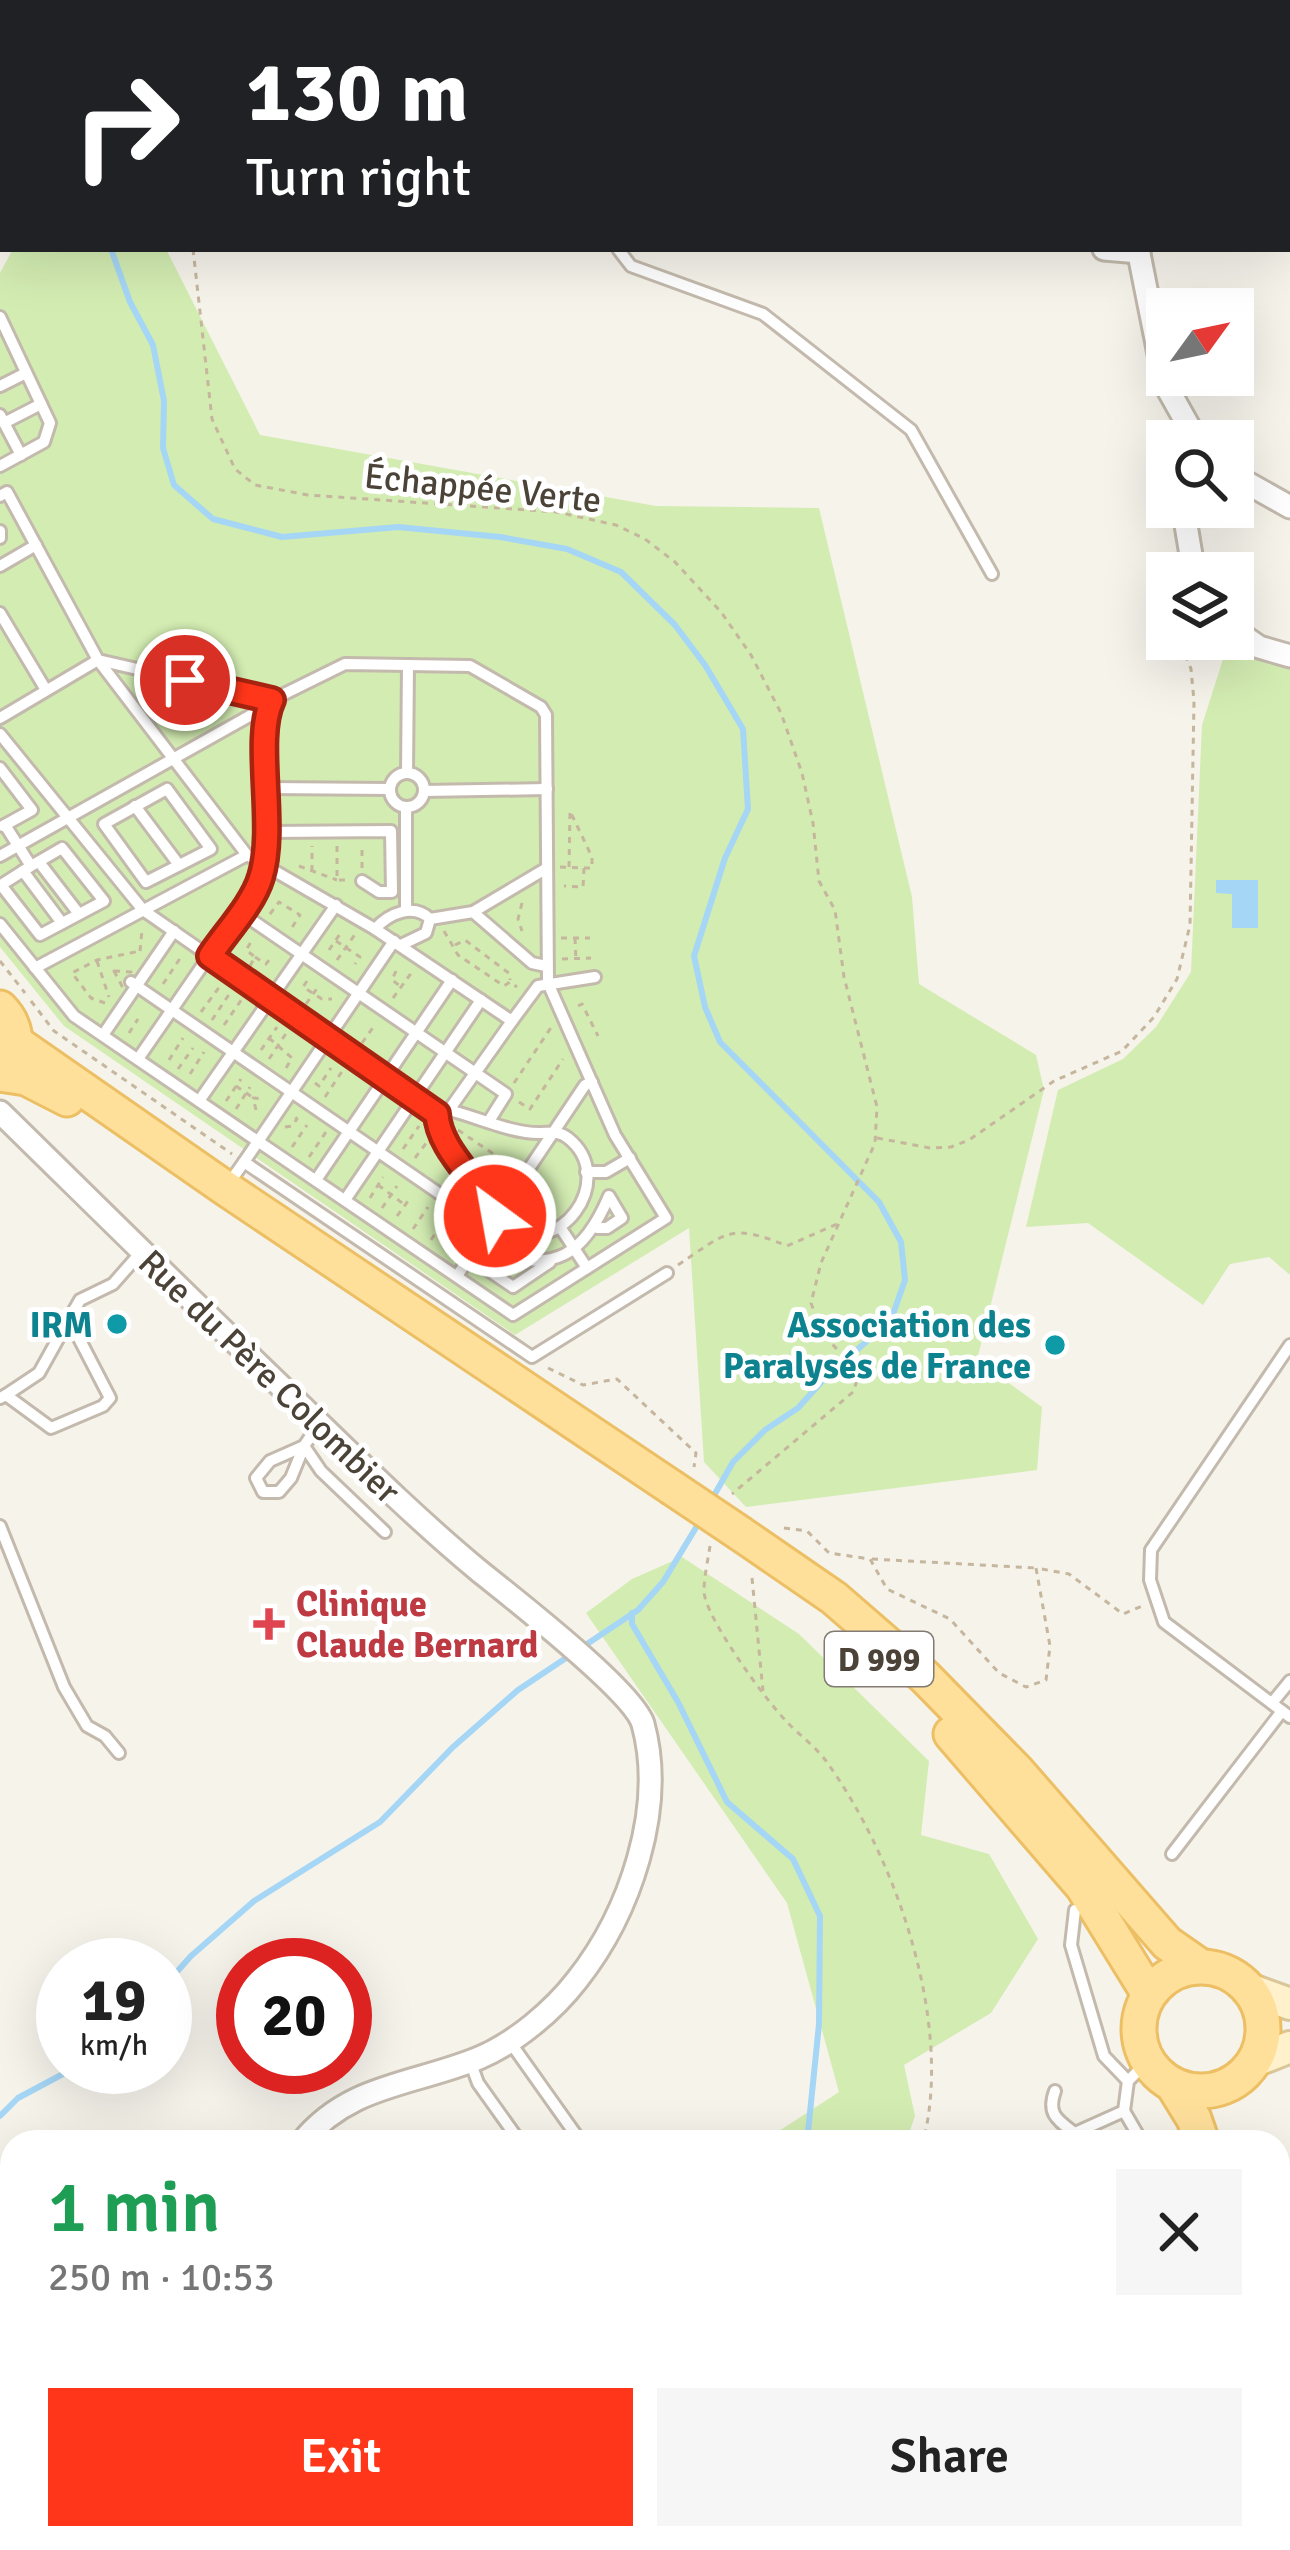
<!DOCTYPE html>
<meta charset="utf-8">
<style>
:root{--surface:#fff;--page:#f6f6f6;--text:#222;--muted:#767676;--accent:#ff3619}
body{margin:0;font-family:Signika,sans-serif;background:var(--page);color:var(--text);height:100vh;display:flex;flex-direction:column;font-size:45px;white-space:nowrap}
*{box-sizing:border-box;margin:0}
p{font-size:39px;color:var(--muted)}
.icon{flex:none;width:66px;height:66px;fill:none;stroke:currentColor;stroke-width:2;stroke-linecap:round;stroke-linejoin:round}
.map{position:relative;flex:1;overflow:hidden}
.drawer{position:absolute;left:0px;top:2130px;width:1290px;height:420px;display:flex;flex-direction:column;background:var(--surface);border-radius:36px 36px 0 0;box-shadow:0 12px 48px #0002}
.drawer>*{flex:none}
.guide{position:absolute;left:0px;top:0px;width:1290px;height:252px;box-shadow:0 12px 48px #0002;background:#202124;color:#fff;overflow:hidden}
.needle{width:78px;rotate:57deg}
.fabs{position:absolute;left:1146px;top:288px;display:grid;gap:24px}
.fabs a{display:grid;place-items:center;width:108px;height:108px;border-radius:0px;background:var(--surface);box-shadow:0 12px 48px #0002;font-size:60px}
.speed{position:absolute;left:36px;top:1938px;display:flex;gap:24px;font-size:60px;font-weight:700;text-align:center}
.speed>*{display:grid;place-content:center;width:156px;height:156px;border-radius:50%;background:var(--surface);box-shadow:0 12px 48px #0002;line-height:1}
.speed small{font-size:30px;font-weight:400}
.speed .limit{border:18px solid #d22;background:#fff;color:#111}
.pin{position:absolute;display:grid;place-items:center;width:102px;height:102px;color:#fff;margin:-51px;border:6px solid #fff;border-radius:50%;box-shadow:0 3px 12px #0007}
.me{position:absolute;width:132px;margin:-66px;rotate:328deg;stroke-linejoin:round;filter:drop-shadow(0 0 9px #0008)}
.turn{display:flex;align-items:center;gap:42px;height:252px;padding:0 48px;font-size:54px}
.turn .icon{width:156px;height:156px;stroke-width:2.5}
.turn b{display:block;font-size:84px;line-height:102px}
.round{display:grid;place-items:center;flex:none;width:126px;height:126px;border-radius:0px;background:var(--page)}
.head{display:flex;align-items:center;justify-content:space-between;height:204px;padding:0 48px}
h1{font-size:72px;font-weight:600;line-height:90px;color:#1e9e55}
.button{display:flex;gap:24px;margin-top:auto;padding:24px 48px}
.button a{flex:1;height:138px;border-radius:0px;background:var(--accent);color:#fff;font-size:48px;font-weight:600;line-height:138px;text-align:center}
.button a+a{background:var(--page);color:var(--text)}
.map>svg:first-child{display:block}
.green{fill:#d3ecb2}
.water{fill:#a5d6f5}
.lines{fill:none;stroke-linecap:round;stroke-linejoin:round}
.stream{stroke:#a5d6f5;stroke-width:6}
.lane-casing{stroke:#c3baad;stroke-width:16}
.street-casing{stroke:#c3baad;stroke-width:27}
.secondary-casing{stroke:#d9c699;stroke-width:36}
.primary-casing{stroke:#ecbf64;stroke-width:39}
.path{stroke:#c5b69d;stroke-width:3;stroke-dasharray:6 6;stroke-linecap:butt}
.lane{stroke:#fff;stroke-width:10}
.street{stroke:#fff;stroke-width:21}
.secondary{stroke:#fff1cc;stroke-width:30}
.primary{stroke:#ffe09b;stroke-width:33}
.primary-bridge-casing{stroke:#ecbf64;stroke-width:39;stroke-linecap:butt}
.primary-bridge{stroke:#ffe09b;stroke-width:33}
.route-casing{stroke:#a62310;stroke-width:30}
.route{stroke:#ff3619;stroke-width:21}
.culture-dot{fill:#0f9aa8;stroke:#fff;stroke-width:4.5}
.health-dot{fill:#e0444e;stroke:#fff;stroke-width:4.5}
.labels{text-anchor:middle;stroke-width:10;stroke-linejoin:round;paint-order:stroke}
.shield{fill:#fff;stroke:#817b74;stroke-width:3}
.shield-label{font-size:33px;font-weight:bold;fill:#4b4338}
.street-label{font-size:36px;fill:#4b4338;stroke:#fff}
.culture-label{font-size:36px;font-weight:bold;fill:#0d838f;stroke:#fff;text-anchor:end}
.health-label{font-size:36px;font-weight:bold;fill:#be3a42;stroke:#fff;text-anchor:start}
</style>
<div class="map">
<svg width="1290" height="2550" viewBox="0 0 1290 2550">
<rect width="100%" height="100%" fill="#f6f3eb"/>
<g class="green">
<polygon points="13,249 166,249 260,435 656,506 819,508 912,897 919,984 1036,1055 1044,1090 977,1360 1042,1407 1037,1470 746,1507 704,1462 689,1228 515,1335 64,1026 0,947 0,273"/>
<polygon points="1233,640 1259,659 1290,664 1290,1275 1269,1257 1230,1264 1203,1305 1088,1223 1026,1227 1058,1090 1123,1059 1156,1027 1191,972 1202,725 1225,653"/>
<polygon points="682,1557 799,1634 929,1761 921,1835 989,1854 1038,1939 991,2013 904,2065 915,2116 906,2142 762,2142 839,2092 787,1903 586,1613 632,1579"/>
<polygon points="716,2538 1276,2538 1281,2550 715,2550"/>
</g>
<polygon class="water" points="1216,880 1258,880 1258,928 1232,928 1232,894 1216,893"/>
<g class="lines">
<g class="stream">
<polyline points="305,0 308,3"/>
<polyline points="0,14 3,15"/>
<polyline points="111,249 130,302 153,345 164,401 163,448 174,485 213,519 282,537 398,527 500,537 567,549 621,572 675,625 705,665 743,729 748,809 725,858 694,956 705,1007 720,1042 879,1202 901,1242 905,1280 891,1320 826,1377 798,1408 765,1430 733,1462 712,1499"/>
<polyline points="632,1613 632,1624 678,1702 727,1802 793,1859 820,1916 819,2024 807,2142"/>
<polyline points="165,1985 191,1956 254,1901 380,1822 453,1747 518,1690 638,1610 663,1582 700,1521"/>
<polyline points="0,2116 18,2098 76,2067"/>
<polyline points="759,2550 761,2538"/>
</g>
<defs>
<g id="lane">
<polyline points="376,0 380,3"/>
<polyline points="618,249 631,266 763,314 911,430 992,574"/>
<polyline points="0,317 50,423 44,442 0,466"/>
<polyline points="0,386 26,373"/>
<polyline points="0,415 21,455"/>
<polyline points="4,423 41,404"/>
<polyline points="0,496 7,492 98,660 272,700 345,664 470,666 541,707 546,715 548,983 615,1135 666,1218 513,1315 74,1016 0,924"/>
<polyline points="0,531 0,538"/>
<polyline points="0,566 36,545"/>
<polyline points="0,613 46,690"/>
<polyline points="0,718 98,660 247,855 375,929 512,1021 449,1110"/>
<path d="M0 734 143 910 437 1114 449 1110C477 1117 513 1134 541 1133 551 1133 559 1131 568 1138 619 1178 561 1265 497 1225 486 1185 439 1155 437 1114"/>
<polyline points="0,768 32,810 3,826"/>
<circle cx="407" cy="790" r="17"/>
<polyline points="407,773 408,665"/>
<polyline points="267,788 390,789"/>
<polygon points="167,789 211,849 146,882 104,824"/>
<polyline points="424,791 547,789"/>
<polyline points="135,806 179,865"/>
<polyline points="5,825 31,866 62,848 104,901 40,935 1,885 31,866"/>
<polyline points="269,832 391,831 392,892 379,892 362,881"/>
<polyline points="0,856 269,705"/>
<polyline points="39,862 79,914"/>
<polyline points="23,871 62,923"/>
<polyline points="406,911 406,808"/>
<polyline points="240,912 506,1094 489,1121"/>
<polyline points="473,912 532,963 546,966"/>
<polyline points="430,919 473,912 547,868"/>
<path d="M375 929C389 913 414 903 430 919L426 933 401 945"/>
<polyline points="35,968 247,855"/>
<polyline points="131,982 488,1227"/>
<polyline points="512,1021 538,986 595,977"/>
<polyline points="103,1035 174,931"/>
<polyline points="138,1059 260,882 269,832 268,707"/>
<polyline points="199,1101 336,905"/>
<polyline points="244,1162 394,941"/>
<polyline points="586,1172 606,1172 630,1158"/>
<polyline points="316,1180 452,980"/>
<polyline points="227,1186 244,1162 532,1357 667,1273"/>
<polyline points="345,1200 481,1000"/>
<polyline points="560,1227 587,1268"/>
<path d="M474 1249 487 1258 493 1253C555 1273 584 1255 609 1196L622 1218 607 1228H597"/>
<polyline points="487,1258 482,1266 513,1287 550,1262"/>
<polyline points="457,1276 585,1085 592,1082"/>
<polyline points="1290,1345 1151,1550 1150,1580 1164,1622 1290,1717"/>
<polyline points="6,1395 39,1373 69,1319"/>
<polyline points="0,1398 6,1395 51,1428 103,1406 110,1398 69,1319 80,1300 113,1284 142,1251"/>
<polyline points="319,1424 304,1446 321,1471 385,1532"/>
<polygon points="304,1446 291,1478 279,1492 263,1492 256,1478 270,1461"/>
<polyline points="0,1526 64,1687 87,1726 105,1736 119,1753"/>
<polyline points="1272,1703 1290,1681"/>
<polyline points="1172,1854 1282,1711"/>
<polyline points="1075,1910 1071,1945 1104,2056 1128,2081"/>
<polyline points="510,2042 581,2142"/>
<polyline points="470,2061 478,2083 520,2142"/>
<path d="M1055 2091C1047 2113 1056 2119 1073 2132"/>
<polyline points="1055,2142 1124,2111"/>
<polyline points="1142,2142 1124,2111 1128,2081 1148,2061"/>
<polyline points="1278,2431 1290,2426"/>
<polyline points="1278,2483 1290,2508"/>
<polyline points="1106,2538 1109,2550"/>
<polyline points="1124,2538 1127,2550"/>
<polyline points="1193,2538 1196,2550"/>
<polyline points="1257,2538 1262,2550"/>
<polyline points="596,2550 598,2538"/>
<polyline points="1204,2550 1239,2538"/>
</g>
<g id="street">
<polyline points="1105,0 1112,3"/>
<polyline points="1088,3 1088,0"/>
<polyline points="1274,3 1276,0"/>
<polyline points="1287,80 1290,82"/>
<polyline points="1287,217 1290,218"/>
<polyline points="1104,249 1139,252"/>
<polyline points="1138,249 1165,384 1197,441"/>
<polyline points="1233,475 1290,507"/>
<polyline points="1183,507 1194,573"/>
<polyline points="1233,629 1259,647 1290,656"/>
<path d="M0 1112C97 1207 194 1303 292 1397 353 1456 413 1516 478 1570 510 1596 633 1691 643 1724 666 1808 630 1913 577 1980 554 2010 515 2043 479 2058 414 2085 349 2084 302 2142"/>
</g>
<g id="secondary">
<polyline points="1249,1989 1290,2004"/>
<polyline points="1255,2061 1290,2047"/>
</g>
<g id="primary">
<path d="M0 1008C15 1023 19 1042 10 1061"/>
<polyline points="15,1042 225,1188 671,1487"/>
<polyline points="0,1074 26,1078 67,1099"/>
<polyline points="741,1534 834,1598 925,1677 1018,1772 1167,1943 1200,1966"/>
<polyline points="951,1734 1083,1887 1149,1994"/>
<circle cx="1201" cy="2029" r="62"/>
<polyline points="1173,2085 1194,2119 1202,2142"/>
<polyline points="1278,2328 1290,2365"/>
<polyline points="1278,2370 1290,2401"/>
</g>
</defs>
<use href="#lane" class="lane-casing"/>
<use href="#street" class="street-casing"/>
<use href="#secondary" class="secondary-casing"/>
<use href="#primary" class="primary-casing"/>
<g class="path">
<polyline points="143,0 144,3"/>
<polyline points="193,249 212,419 235,469 255,485 308,495 557,512 616,525 645,539 675,562 721,612 751,655 781,713 802,773 813,823 819,881 835,910 844,977 877,1107 875,1143 821,1263 811,1303 822,1334 860,1372 853,1392 732,1494"/>
<polyline points="337,846 337,880 348,880"/>
<polyline points="299,866 337,880"/>
<polyline points="560,867 584,868 583,887 564,886"/>
<polyline points="569,867 570,811 592,857 592,868 584,868"/>
<polyline points="362,868 362,847"/>
<polyline points="312,871 312,846"/>
<polyline points="522,903 518,919 522,931"/>
<polyline points="270,914 279,902 300,915 291,929"/>
<polyline points="444,931 458,955 504,986 510,982 517,987"/>
<polyline points="561,938 590,938"/>
<polyline points="575,938 576,961"/>
<polyline points="336,941 360,957 355,964"/>
<polyline points="455,945 465,940 510,974 510,980"/>
<polyline points="329,950 340,934"/>
<polyline points="140,951 142,930"/>
<polyline points="255,957 266,964 272,956"/>
<polyline points="562,959 591,958"/>
<polyline points="337,960 356,933"/>
<polyline points="0,961 25,993"/>
<polyline points="97,961 109,997"/>
<polyline points="250,966 255,957 246,950 251,942"/>
<polygon points="114,971 131,972 131,982 122,986"/>
<polyline points="396,971 392,980 400,986"/>
<polyline points="307,981 303,987 322,999 332,999"/>
<polyline points="163,984 181,957"/>
<polyline points="393,998 412,972"/>
<polyline points="31,1001 54,1031 232,1154"/>
<polyline points="105,1003 91,998 72,973 97,960 140,951"/>
<polyline points="306,1004 318,987"/>
<polyline points="578,1006 582,1004 598,1036"/>
<polyline points="201,1012 220,986"/>
<polyline points="212,1020 230,993"/>
<polyline points="224,1025 242,999"/>
<polyline points="129,1033 138,1019"/>
<polyline points="269,1038 292,1058 286,1068"/>
<polyline points="362,1043 374,1026"/>
<polyline points="261,1050 277,1027"/>
<polyline points="269,1059 287,1032"/>
<polyline points="169,1060 183,1038"/>
<polyline points="178,1069 193,1048"/>
<polyline points="190,1074 204,1052"/>
<polyline points="315,1083 319,1086 331,1068"/>
<polyline points="514,1083 552,1026"/>
<polyline points="236,1086 252,1097"/>
<polyline points="325,1097 343,1070"/>
<polyline points="226,1101 241,1079"/>
<polyline points="519,1102 530,1109 563,1059"/>
<polyline points="236,1109 250,1087"/>
<polyline points="256,1110 253,1098 263,1099"/>
<polyline points="285,1127 292,1126 297,1119 294,1116"/>
<polyline points="458,1130 510,1165"/>
<polyline points="877,1138 930,1148 951,1147 969,1140 1054,1081 1122,1051 1154,1017 1177,979 1190,925 1194,701 1191,669 1179,639"/>
<polyline points="292,1147 307,1125"/>
<polyline points="403,1149 419,1126"/>
<polyline points="309,1157 326,1132"/>
<polyline points="415,1158 427,1142"/>
<polyline points="378,1185 405,1205"/>
<polyline points="370,1198 383,1177"/>
<polyline points="382,1208 397,1186"/>
<polyline points="397,1216 411,1197"/>
<polyline points="413,1229 428,1207"/>
<polyline points="431,1240 445,1218"/>
<polyline points="447,1248 462,1226"/>
<path d="M678 1265C726 1233 730 1222 787 1246L837 1224"/>
<polyline points="548,1368 583,1385 617,1379 696,1453 694,1467"/>
<polyline points="784,1528 807,1531 829,1553 870,1559 887,1589 950,1619 999,1673 1026,1687 1046,1680 1050,1646 1036,1568 1069,1574 1123,1614 1142,1606"/>
<path d="M710 1546C708 1560 704 1577 704 1591 704 1616 767 1702 787 1722 799 1735 815 1746 826 1761 896 1857 954 2024 923 2142"/>
<polyline points="872,1559 1036,1568"/>
<polyline points="752,1578 763,1691"/>
<polyline points="880,2550 884,2538"/>
</g>
<use href="#lane" class="lane"/>
<use href="#street" class="street"/>
<use href="#secondary" class="secondary"/>
<use href="#primary" class="primary"/>
<defs>
<polyline id="primary-bridge" points="671,1487 741,1534"/>
</defs>
<use href="#primary-bridge" class="primary-bridge-casing"/>
<use href="#primary-bridge" class="primary-bridge"/>
</g>
<g class="lines">
<defs>
<path id="route" d="M185 680 272 700C253 739 277 826 261 877 253 904 226 932 210 956L437 1114C439 1151 480 1181 495 1216"/>
</defs>
<use href="#route" class="route-casing"/>
<use href="#route" class="route"/>
</g>
<g class="culture-dot">
<circle cx="117" cy="1324" r="12"/>
<circle cx="1055" cy="1345" r="12"/>
</g>
<path class="health-dot" d="M263 1606h12v12h12v12h-12v12h-12v-12h-12v-12h12z"/>
<g class="labels">
<rect class="shield" x="825" y="1632" width="108" height="54" rx="9"/>
<g class="shield-label">
<text x="879" y="1671">D 999</text>
</g>
<g class="street-label">
<text transform="translate(483 487) rotate(6)" y="13">Échappée Verte</text>
<text transform="translate(270 1376) rotate(44)" y="13">Rue du Père Colombier</text>
</g>
<g class="culture-label">
<text x="93" y="1337">IRM</text>
<text x="1031" y="1337">Association des<tspan x="1031" dy="41">Paralysés de France</tspan></text>
</g>
<g class="health-label">
<text x="296" y="1616">Clinique<tspan x="296" dy="41">Claude Bernard</tspan></text>
</g>
</g>
</svg>
<div class="fabs">
<a><svg class="needle" viewBox="-14 -14 28 28"><path d="M0-13l5 13h-10z" fill="#e53935"/><path d="M0 13l5-13h-10z" fill="#767676"/></svg></a>
<a><svg class="icon" aria-label="search" viewBox="0 0 24 24"><circle cx="10" cy="10" r="6"/><path d="M15 15l6 6"/></svg></a>
<a><svg class="icon" aria-label="layers" viewBox="0 0 24 24"><path d="M12 4l9 5-9 5-9-5zM3 14l9 5 9-5"/></svg></a>
</div>
<div class="speed"><div>19<small>km/h</small></div><div class="limit">20</div></div>
<div class="pin" style="left:185px;top:680px;background:#d93025"><svg class="icon" aria-label="arrive" viewBox="0 0 24 24"><path d="M6 21V4h12l-3 4 3 4H6"/></svg></div>
<svg class="me" style="left:495px;top:1216px" viewBox="-20 -20 40 40"><circle r="17" fill="#ff3619" stroke="#fff" stroke-width="3"/><path d="M0-11L8 9 0 5-8 9z" fill="#fff"/></svg>
<div class="guide">
<div class="turn"><svg class="icon" aria-label="right" viewBox="0 0 24 24"><path d="M7 20v-9h11M14 6l5 5-5 5"/></svg><div><b>130 m</b>Turn right</div></div>
</div>
<section class="drawer">
<div class="head"><div><h1>1 min</h1><p>250 m · 10:53</p></div><a class="round"><svg class="icon" aria-label="close" viewBox="0 0 24 24"><path d="M6 6l12 12M18 6L6 18"/></svg></a></div>
<div class="button"><a>Exit</a><a>Share</a></div>
</section>
</div>
